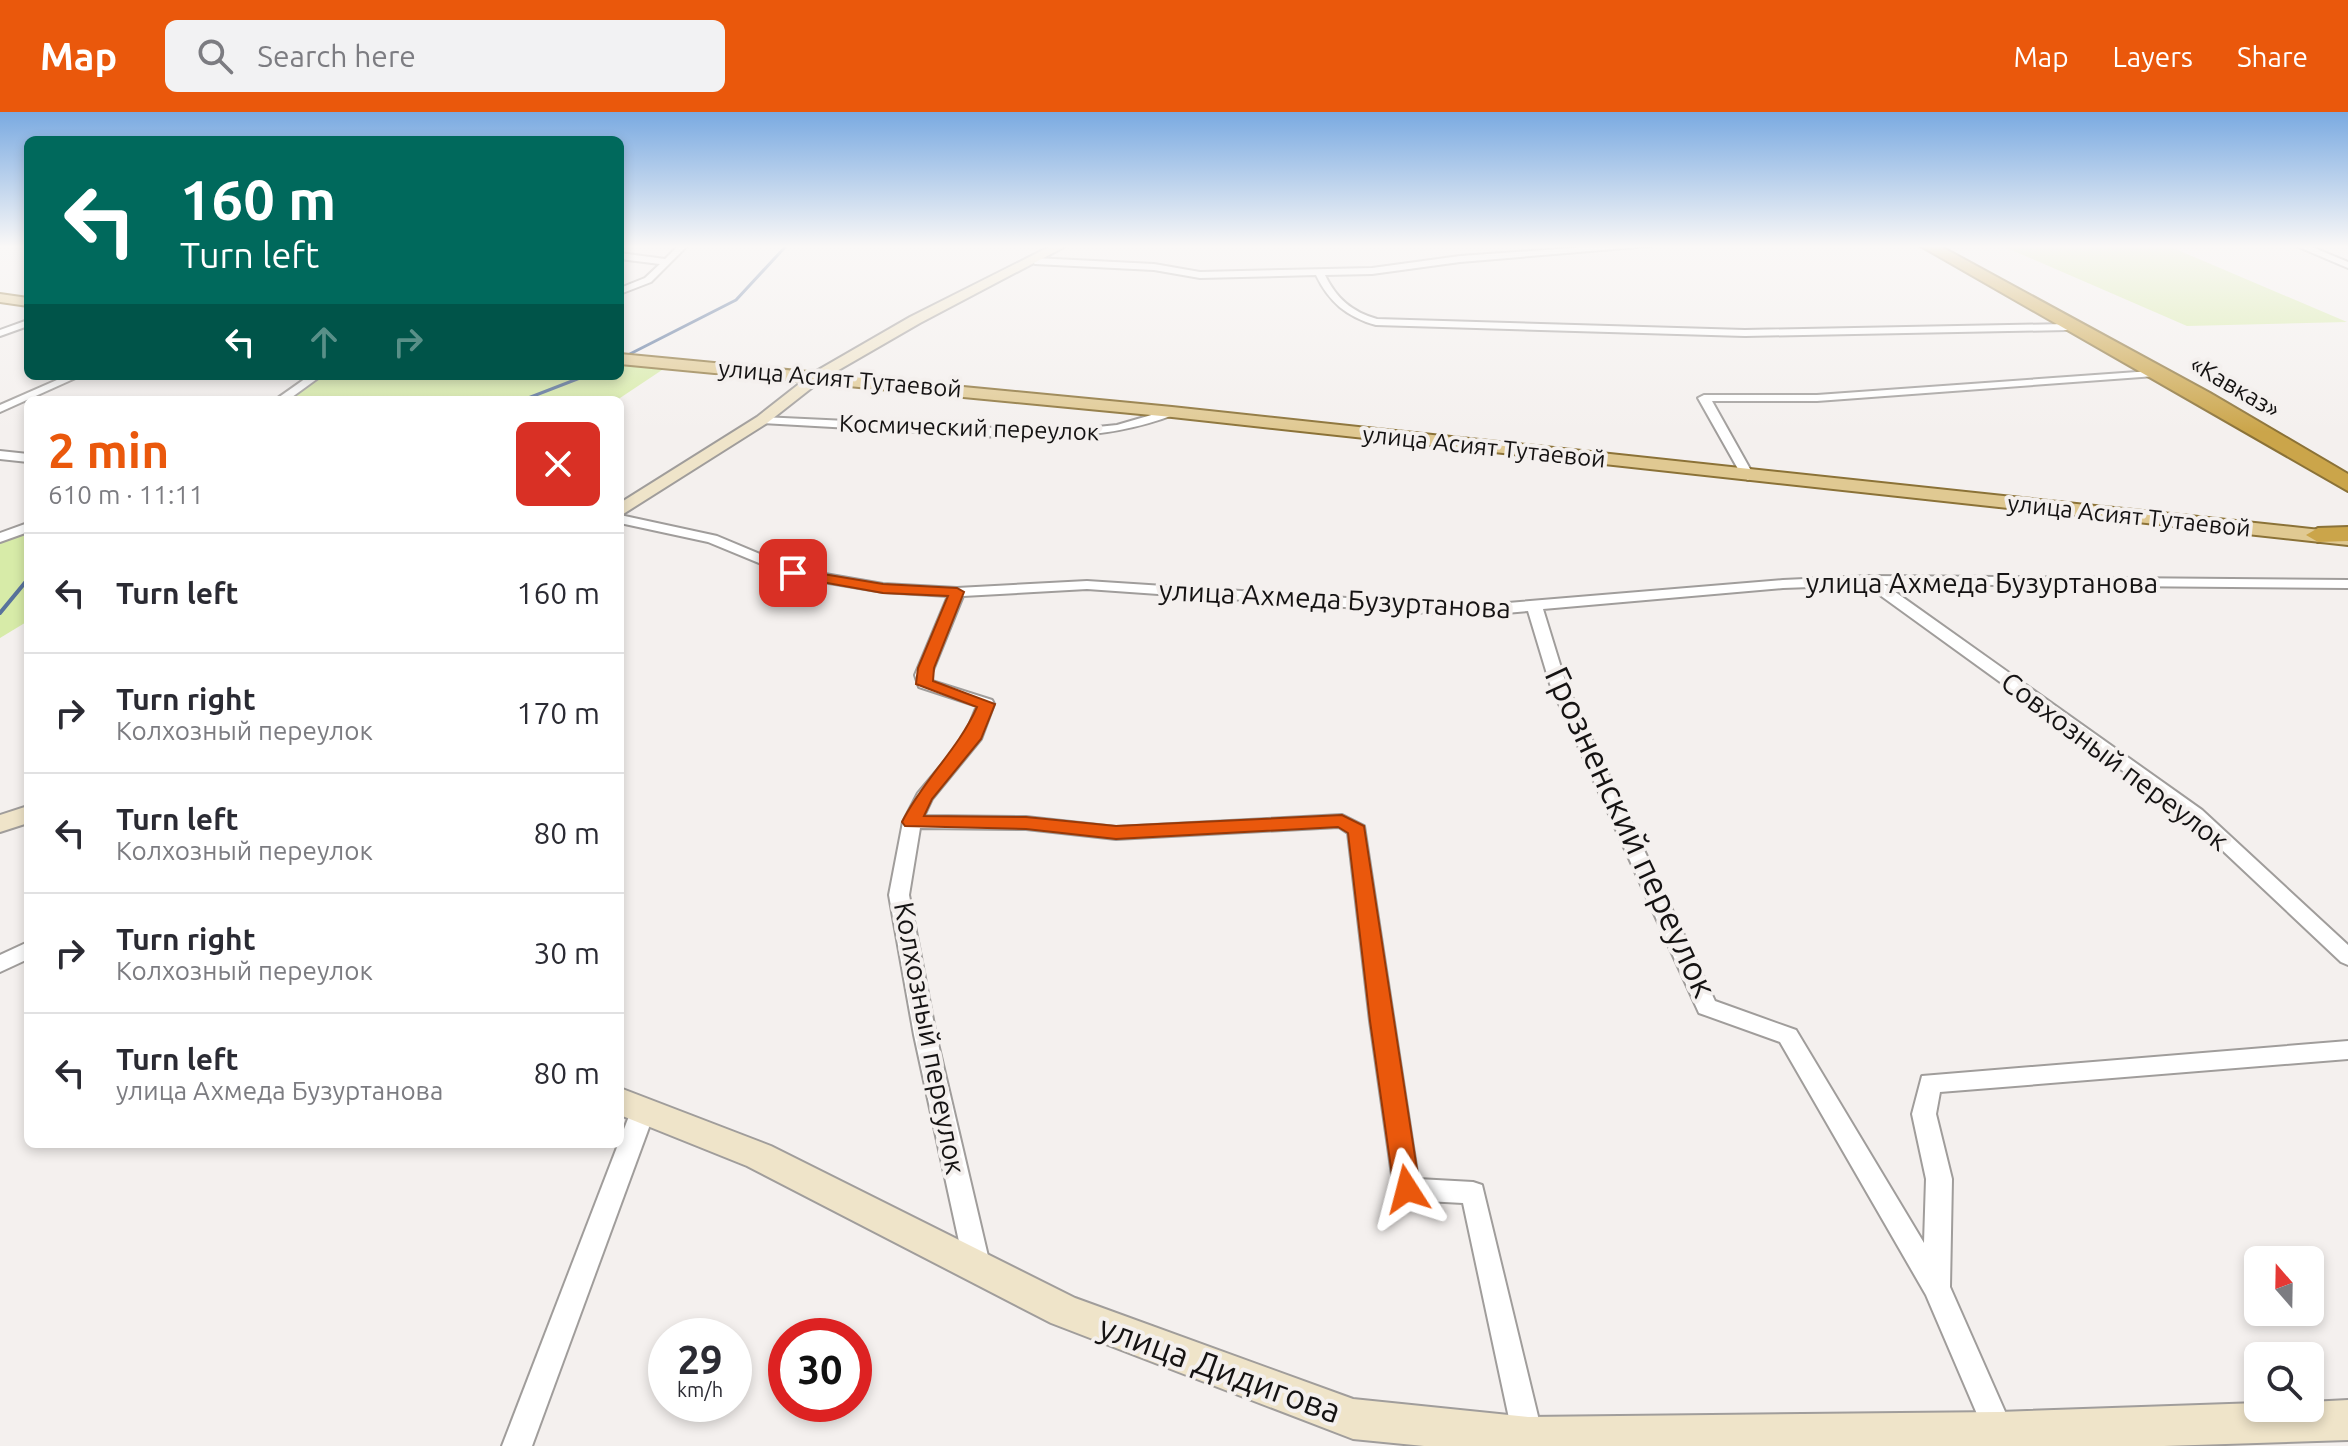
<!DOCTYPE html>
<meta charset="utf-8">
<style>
:root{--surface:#fff;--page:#f2f2f3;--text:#2b2b33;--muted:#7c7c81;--line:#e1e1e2;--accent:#ea580c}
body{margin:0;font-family:Ubuntu,sans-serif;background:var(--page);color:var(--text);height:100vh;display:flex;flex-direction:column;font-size:30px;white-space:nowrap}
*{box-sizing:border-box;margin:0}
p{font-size:26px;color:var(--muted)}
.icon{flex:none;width:44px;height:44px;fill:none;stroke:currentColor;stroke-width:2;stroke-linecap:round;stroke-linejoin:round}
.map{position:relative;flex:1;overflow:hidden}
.side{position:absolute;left:24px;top:284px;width:600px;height:752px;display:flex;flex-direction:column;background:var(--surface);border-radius:12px;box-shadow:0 4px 12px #0003}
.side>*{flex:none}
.banner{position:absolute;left:24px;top:24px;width:600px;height:244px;border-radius:12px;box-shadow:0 4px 12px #0003;background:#00695c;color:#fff;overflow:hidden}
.needle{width:52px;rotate:340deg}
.fabs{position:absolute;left:2244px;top:1134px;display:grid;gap:16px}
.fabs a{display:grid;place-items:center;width:80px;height:80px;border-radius:12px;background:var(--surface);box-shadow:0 4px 12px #0003;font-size:40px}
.speed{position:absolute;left:648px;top:1206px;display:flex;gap:16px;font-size:40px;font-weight:700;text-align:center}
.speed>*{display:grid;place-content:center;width:104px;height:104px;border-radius:50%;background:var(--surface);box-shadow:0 4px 12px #0003;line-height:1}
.speed small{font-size:20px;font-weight:400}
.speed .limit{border:12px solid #d22;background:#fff;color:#111}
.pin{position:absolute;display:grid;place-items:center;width:68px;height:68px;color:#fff;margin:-34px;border-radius:16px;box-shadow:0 4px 12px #0006}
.me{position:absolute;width:88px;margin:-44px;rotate:351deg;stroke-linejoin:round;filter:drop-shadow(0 0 6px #0008)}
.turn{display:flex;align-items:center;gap:28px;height:168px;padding:0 24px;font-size:36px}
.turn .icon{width:104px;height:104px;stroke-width:2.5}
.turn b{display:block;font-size:56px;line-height:68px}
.lanes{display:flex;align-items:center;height:76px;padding:0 24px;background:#0003;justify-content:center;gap:40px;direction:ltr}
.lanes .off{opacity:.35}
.round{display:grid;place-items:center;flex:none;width:84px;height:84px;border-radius:12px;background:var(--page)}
.headline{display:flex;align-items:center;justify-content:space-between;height:136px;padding:0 24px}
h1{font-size:48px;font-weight:700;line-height:60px;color:var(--accent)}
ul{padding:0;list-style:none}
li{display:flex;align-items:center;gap:24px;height:120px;padding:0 24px;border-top:2px solid var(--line)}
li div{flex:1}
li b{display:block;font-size:30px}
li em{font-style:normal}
header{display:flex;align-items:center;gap:48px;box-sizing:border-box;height:112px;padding:0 40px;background:var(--accent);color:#fff}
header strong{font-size:38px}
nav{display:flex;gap:44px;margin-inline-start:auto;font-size:28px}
.search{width:560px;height:72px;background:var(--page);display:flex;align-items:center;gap:20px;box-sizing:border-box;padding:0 28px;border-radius:12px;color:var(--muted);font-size:30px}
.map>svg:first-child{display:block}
.green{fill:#d7eba8}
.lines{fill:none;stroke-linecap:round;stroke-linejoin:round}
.stream-far1{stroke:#59739c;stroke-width:3}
.stream{stroke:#59739c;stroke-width:4}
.street-casing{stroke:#a09d9b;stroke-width:4}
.secondary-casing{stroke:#a09d9b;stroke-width:4}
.primary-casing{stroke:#8b7237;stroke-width:4}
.highway-casing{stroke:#8b7237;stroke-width:4}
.street{fill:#fff;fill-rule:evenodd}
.secondary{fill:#efe4c9;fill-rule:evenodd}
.primary{fill:#e0c992;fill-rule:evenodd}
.highway{fill:#cba54a;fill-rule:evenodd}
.route{fill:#ea580c;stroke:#983908;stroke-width:2}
.labels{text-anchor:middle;stroke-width:8;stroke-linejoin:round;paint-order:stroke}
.far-street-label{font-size:24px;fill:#151313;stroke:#f4f0ee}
.street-label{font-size:28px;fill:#151313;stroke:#f4f0ee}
.near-street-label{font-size:34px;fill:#151313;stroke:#f4f0ee}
</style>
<header>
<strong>Map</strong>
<div class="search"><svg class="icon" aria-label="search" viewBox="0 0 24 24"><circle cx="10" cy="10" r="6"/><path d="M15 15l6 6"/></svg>Search here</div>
<nav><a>Map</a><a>Layers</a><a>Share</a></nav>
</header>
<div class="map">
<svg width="2348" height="1334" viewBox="0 0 2348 1334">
<rect width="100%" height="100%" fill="#f4f0ee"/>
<g class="green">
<polygon points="2000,133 2166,133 2347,210 2187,214"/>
<polygon points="620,247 671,252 617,288 281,288 316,264 620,264"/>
<polygon points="28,415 28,509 0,526 0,426"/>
</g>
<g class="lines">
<g class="stream-far1">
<polyline points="620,247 736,188 787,133"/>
<polyline points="523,288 585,264"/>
</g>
<polyline class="stream" points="0,501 28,467"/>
<defs>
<g id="street">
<polygon points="679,133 688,133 651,170 620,182 620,176 645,166 660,152 620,147 620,141 665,147"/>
<path d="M1615 133H1661L1460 150 1372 162 1325 163C1336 186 1352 200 1377 207L1745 218 2067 212 2072 215 2067 218 1745 224 1376 213C1347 205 1329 190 1316 163L1200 166 1154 158 1035 152 1031 149 1035 146 1154 152 1200 160 1372 156 1460 144Z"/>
<polygon points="2294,133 2307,133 2348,150 2348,156"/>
<polygon points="28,208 28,214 0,224 0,218"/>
<polygon points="2151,259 2155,260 2155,264 1817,289 1712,289 1754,364 1748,368 1742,364 1698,286 1704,283 1817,283"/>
<polygon points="66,264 80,264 0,300 0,293"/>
<polygon points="309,264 321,264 288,288 275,288"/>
<path d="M1172 297 1178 300 1176 302C1093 334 1008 326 921 320 868 317 815 314 762 311L756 308 762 305 1058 319 1117 313Z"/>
<polygon points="0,339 28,342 28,350 0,347"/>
<polygon points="620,403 717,424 796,457 883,472 957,476 1087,469 1471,494 1783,468 1870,464 2348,468 2348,476 1884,472 2202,698 2348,833 2348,853 2341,850 2188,706 1866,473 1783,476 1543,497 1566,572 1715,889 1796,918 1924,1131 1926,1067 1912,1002 1922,964 2348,929 2348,947 1940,980 1936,1002 1952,1067 1950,1175 2014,1320 2009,1330 2001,1334 1989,1330 1926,1183 1780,930 1699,901 1550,572 1528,499 1471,504 1087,477 963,484 931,563 932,569 992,588 994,592 981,627 932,687 924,704 1026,705 1116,715 1342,703 1364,714 1418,1067 1473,1070 1482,1073 1543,1325 1539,1334 1517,1334 1513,1325 1463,1091 1407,1088 1398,1085 1394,1077 1370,909 1348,721 1339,715 1116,727 1026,717 920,716 909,783 936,923 991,1157 987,1166 978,1169 969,1166 965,1157 914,923 889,783 903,710 918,681 964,626 977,594 919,575 915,563 948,484 883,480 793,465 708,430 620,411"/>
<polygon points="28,411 28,420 0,430 0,421"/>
<polygon points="28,830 28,847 0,860 0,843"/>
<polygon points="643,989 651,992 655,999 532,1334 502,1334 631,999 635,992"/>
</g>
<g id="secondary">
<polygon points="1053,133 1068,133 920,211 823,267 767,311 620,404 620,391 757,305 813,261 910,205"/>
<polygon points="28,694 28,711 0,720 0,703"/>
<polygon points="620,976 771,1034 1075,1186 1353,1287 1528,1305 1999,1300 2258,1291 2258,1296 2310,1296 2310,1290 2348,1288 2348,1328 2164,1334 1424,1334 1353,1327 1051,1211 747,1054 620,1003"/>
</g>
<g id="primary">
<polygon points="0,182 28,186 28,194 0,190"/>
<polygon points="620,242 1172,295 2348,421 2348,433 1172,305 620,252"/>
</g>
<g id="highway">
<polygon points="1919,133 1938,133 2210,281 2348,362 2348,379"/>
<polygon points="2348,415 2348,429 2318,430 2306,423 2318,416"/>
</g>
</defs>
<use href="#street" class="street-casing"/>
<use href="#secondary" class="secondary-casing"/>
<use href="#primary" class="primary-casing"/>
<use href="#highway" class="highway-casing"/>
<use href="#street" class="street"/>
<use href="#secondary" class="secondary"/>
<use href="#primary" class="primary"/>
<use href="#highway" class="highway"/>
</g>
<linearGradient id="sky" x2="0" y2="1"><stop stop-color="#7aaae1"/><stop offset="0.42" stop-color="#faf8f7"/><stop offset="1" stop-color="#faf8f7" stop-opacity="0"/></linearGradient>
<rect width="2348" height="320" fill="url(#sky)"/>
<path class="route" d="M793 457 883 472 957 476 964 480 934 556 933 569 995 592 981 627 932 687 924 704 1026 705 1116 714 1342 703 1364 714 1420 1077 1416 1085 1407 1088 1398 1085 1394 1077 1370 909 1348 721 1338 715 1116 727 1026 717 905 714 902 710C923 668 958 638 977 595L916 572 918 556 948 484 883 481 788 464V458Z"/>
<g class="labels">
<g class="far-street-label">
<text transform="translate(840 267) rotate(5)" y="8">улица Асият Тутаевой</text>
<text transform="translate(2235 275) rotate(30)" y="8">«Кавказ»</text>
<text transform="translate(969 316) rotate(2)" y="8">Космический переулок</text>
<text transform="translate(1484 335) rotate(6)" y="8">улица Асият Тутаевой</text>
<text transform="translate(2129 404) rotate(6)" y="8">улица Асият Тутаевой</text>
</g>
<g class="street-label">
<text x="1982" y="481">улица Ахмеда Бузуртанова</text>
<text transform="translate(1335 487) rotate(3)" y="10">улица Ахмеда Бузуртанова</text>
<text transform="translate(2115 649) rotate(37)" y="10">Совхозный переулок</text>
<text transform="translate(930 926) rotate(79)" y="10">Колхозный переулок</text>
</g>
<g class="near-street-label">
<text transform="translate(1631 720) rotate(65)" y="12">Грозненский переулок</text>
<text transform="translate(1220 1257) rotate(20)" y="12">улица Дидигова</text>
</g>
</g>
</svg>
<div class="fabs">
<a><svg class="needle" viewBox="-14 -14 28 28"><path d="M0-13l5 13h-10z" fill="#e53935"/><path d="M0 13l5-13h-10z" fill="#7c7c81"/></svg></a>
<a><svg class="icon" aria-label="search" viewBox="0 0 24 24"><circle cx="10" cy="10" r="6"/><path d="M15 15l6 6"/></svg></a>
</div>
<div class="speed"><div>29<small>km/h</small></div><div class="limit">30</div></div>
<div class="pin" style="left:793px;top:461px;background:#d93025"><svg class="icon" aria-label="arrive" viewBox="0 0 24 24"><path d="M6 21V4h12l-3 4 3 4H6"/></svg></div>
<svg class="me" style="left:1407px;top:1077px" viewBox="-20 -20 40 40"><path d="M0-17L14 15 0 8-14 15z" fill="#ea580c" stroke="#fff" stroke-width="4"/></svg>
<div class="banner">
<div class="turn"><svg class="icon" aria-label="left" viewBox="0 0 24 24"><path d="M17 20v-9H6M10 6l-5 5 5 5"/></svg><div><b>160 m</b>Turn left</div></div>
<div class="lanes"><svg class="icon" aria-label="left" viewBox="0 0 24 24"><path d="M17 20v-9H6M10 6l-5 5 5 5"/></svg><svg class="icon off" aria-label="ahead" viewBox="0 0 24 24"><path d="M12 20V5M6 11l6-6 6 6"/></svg><svg class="icon off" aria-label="right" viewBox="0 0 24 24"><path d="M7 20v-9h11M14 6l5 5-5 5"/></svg></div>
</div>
<section class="side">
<div class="headline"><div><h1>2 min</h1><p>610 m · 11:11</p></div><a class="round" style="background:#d93025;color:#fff"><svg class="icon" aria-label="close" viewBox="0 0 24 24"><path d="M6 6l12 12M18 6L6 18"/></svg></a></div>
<ul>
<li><svg class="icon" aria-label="left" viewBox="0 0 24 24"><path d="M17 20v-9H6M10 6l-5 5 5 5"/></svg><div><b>Turn left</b></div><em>160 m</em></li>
<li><svg class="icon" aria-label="right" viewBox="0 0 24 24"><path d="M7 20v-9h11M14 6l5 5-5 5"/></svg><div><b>Turn right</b><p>Колхозный переулок</p></div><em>170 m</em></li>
<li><svg class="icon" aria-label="left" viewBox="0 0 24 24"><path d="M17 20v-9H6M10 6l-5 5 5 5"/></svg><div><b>Turn left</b><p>Колхозный переулок</p></div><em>80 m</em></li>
<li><svg class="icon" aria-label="right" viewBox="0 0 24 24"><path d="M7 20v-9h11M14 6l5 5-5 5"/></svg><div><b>Turn right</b><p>Колхозный переулок</p></div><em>30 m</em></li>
<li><svg class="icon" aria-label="left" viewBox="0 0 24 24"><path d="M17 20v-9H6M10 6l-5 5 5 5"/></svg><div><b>Turn left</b><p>улица Ахмеда Бузуртанова</p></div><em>80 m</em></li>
</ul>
</section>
</div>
